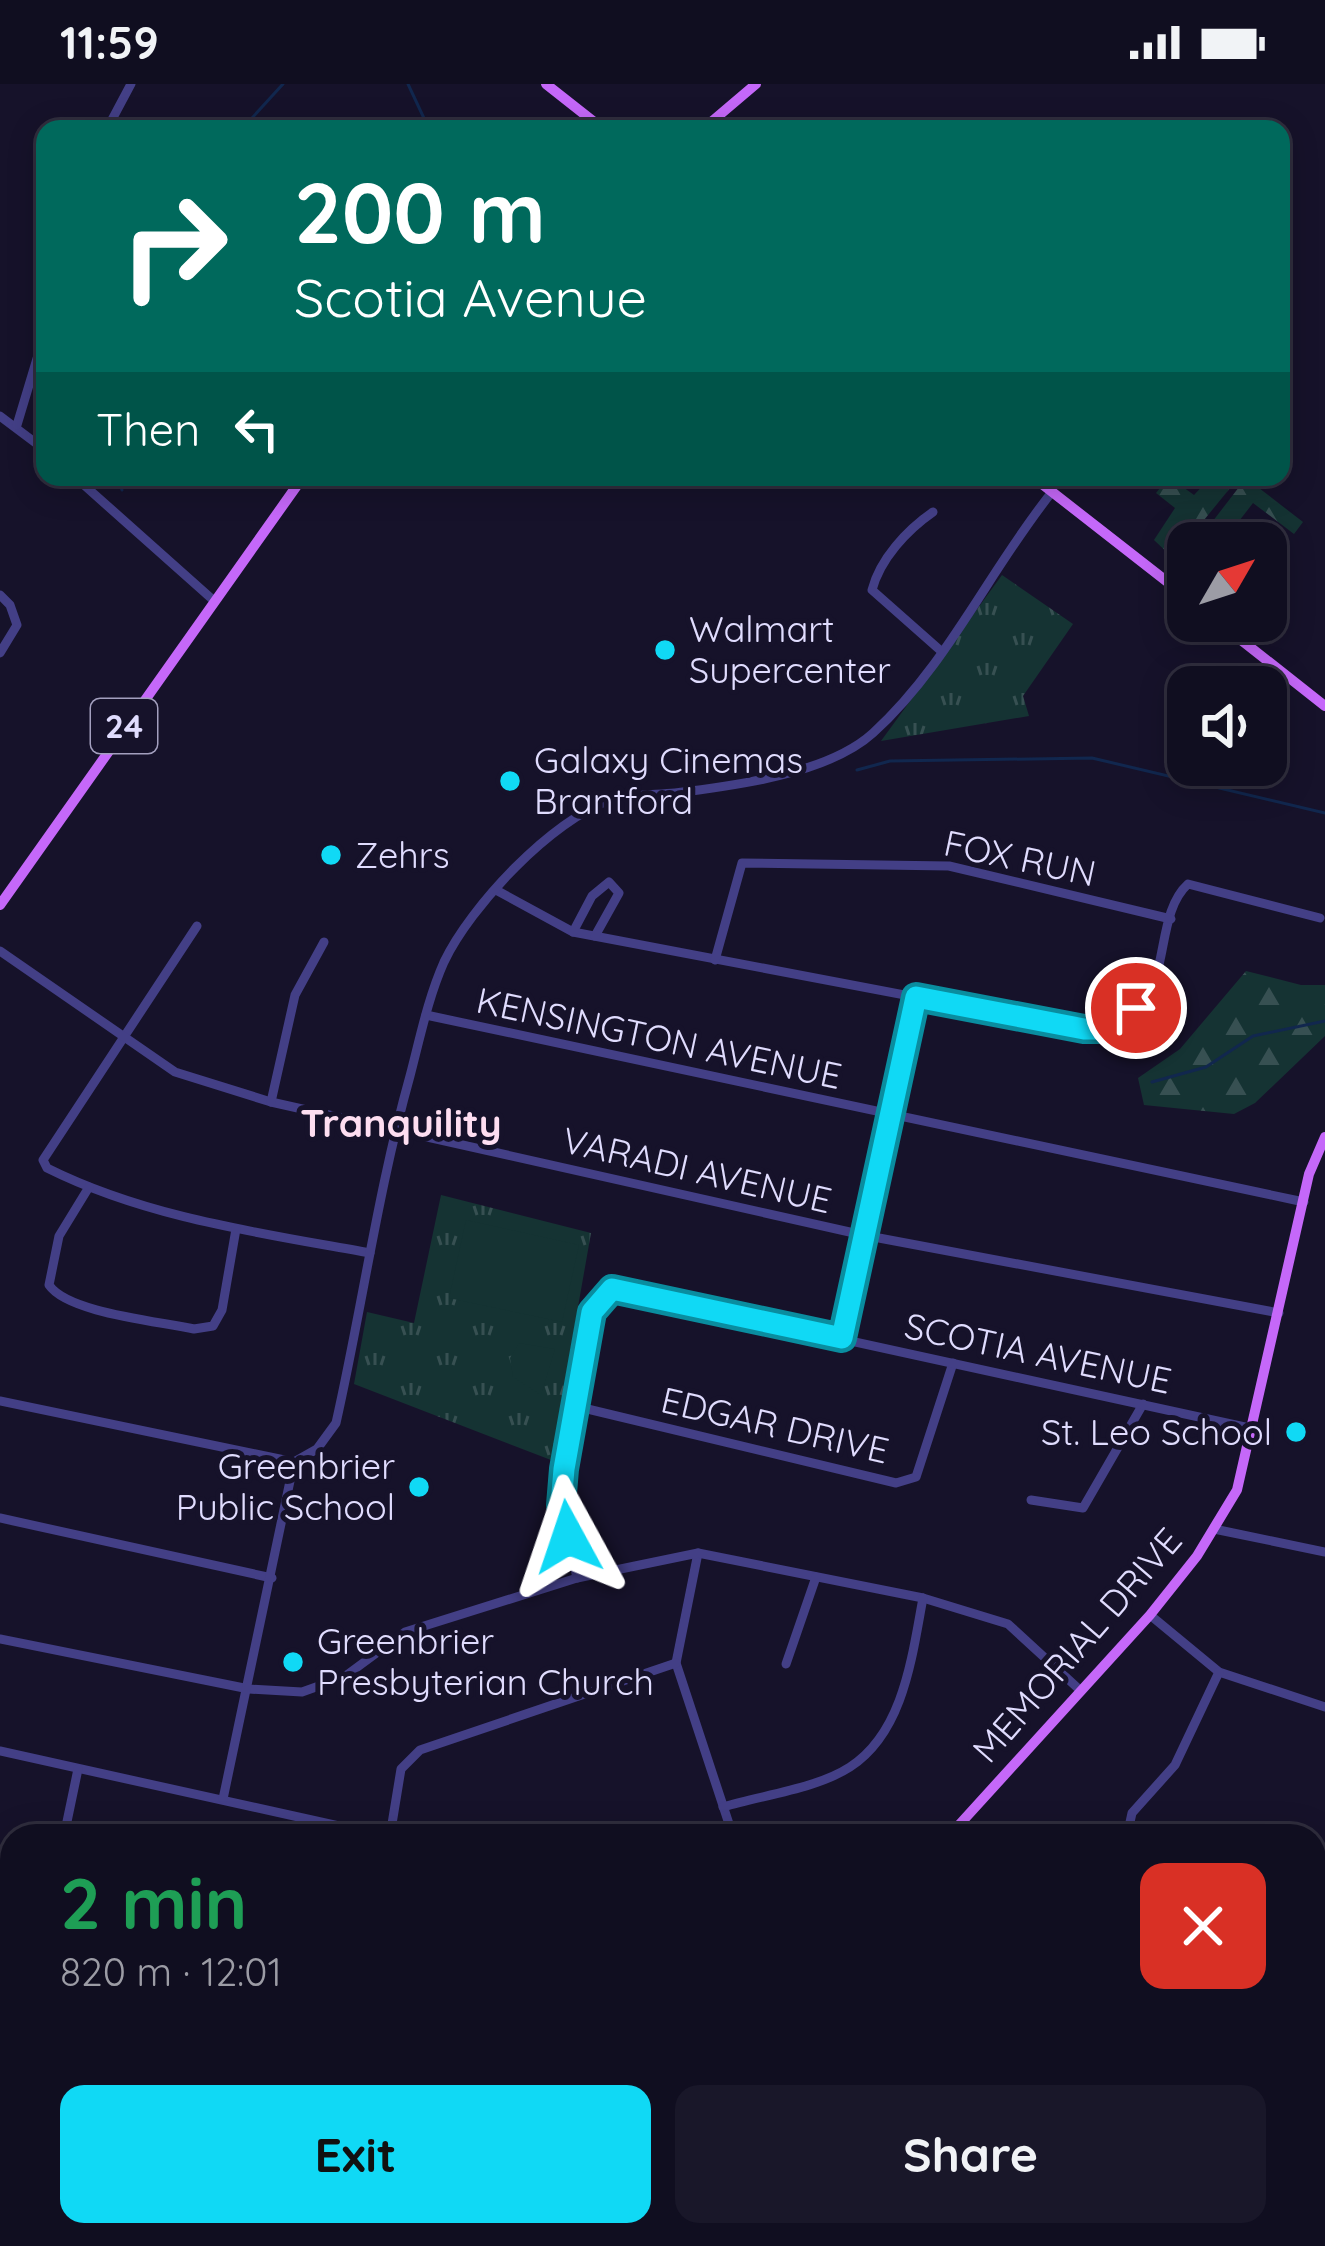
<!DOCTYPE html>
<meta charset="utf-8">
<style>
:root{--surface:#100e20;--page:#191729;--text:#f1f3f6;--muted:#9c9ca5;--line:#302e3e;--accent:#10d9f5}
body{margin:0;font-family:Quicksand,sans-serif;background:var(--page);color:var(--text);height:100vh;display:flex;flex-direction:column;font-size:45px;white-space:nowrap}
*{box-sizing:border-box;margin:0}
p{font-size:39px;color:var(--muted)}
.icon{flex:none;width:66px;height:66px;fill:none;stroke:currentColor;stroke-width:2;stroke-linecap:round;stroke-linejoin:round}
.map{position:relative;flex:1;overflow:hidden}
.details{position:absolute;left:0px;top:1740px;width:1326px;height:423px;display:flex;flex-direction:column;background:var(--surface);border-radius:36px 36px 0 0;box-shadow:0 6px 30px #0003,0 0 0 3px var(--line)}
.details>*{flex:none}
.top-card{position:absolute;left:36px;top:36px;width:1254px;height:366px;border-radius:24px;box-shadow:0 6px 30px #0003,0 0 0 3px var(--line);background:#00695c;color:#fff;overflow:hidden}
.needle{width:78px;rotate:51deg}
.tools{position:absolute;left:1167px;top:438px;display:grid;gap:24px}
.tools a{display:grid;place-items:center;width:120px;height:120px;border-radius:24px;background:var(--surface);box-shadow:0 6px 30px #0003,0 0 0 3px var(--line);font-size:60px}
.pin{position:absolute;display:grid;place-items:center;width:102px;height:102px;color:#fff;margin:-51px;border:6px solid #fff;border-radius:50%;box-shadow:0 3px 12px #0007}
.me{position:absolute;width:132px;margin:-66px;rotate:355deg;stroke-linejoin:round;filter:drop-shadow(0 0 9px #0008)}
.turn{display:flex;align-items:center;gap:42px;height:252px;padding:0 60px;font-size:54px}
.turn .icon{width:156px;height:156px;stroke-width:2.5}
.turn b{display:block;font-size:84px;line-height:102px}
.then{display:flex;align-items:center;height:114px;padding:0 60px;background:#0003;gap:24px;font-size:45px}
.round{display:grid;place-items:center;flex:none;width:126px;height:126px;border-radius:24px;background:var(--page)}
.head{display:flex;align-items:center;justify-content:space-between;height:204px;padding:0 60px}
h1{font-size:72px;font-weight:800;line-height:90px;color:#1e9e55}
.action{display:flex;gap:24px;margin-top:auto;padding:24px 60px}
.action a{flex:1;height:138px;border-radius:24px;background:var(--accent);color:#111;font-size:48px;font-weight:800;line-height:138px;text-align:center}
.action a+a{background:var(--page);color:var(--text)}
.status{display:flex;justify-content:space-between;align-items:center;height:84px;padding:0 60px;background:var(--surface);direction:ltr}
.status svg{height:33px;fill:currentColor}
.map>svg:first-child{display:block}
.forest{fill:url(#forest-firs)}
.park{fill:url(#park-tufts)}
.pitch{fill:#153333}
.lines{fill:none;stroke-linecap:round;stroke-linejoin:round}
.stream{stroke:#11274e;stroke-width:3}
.minor{stroke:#433f86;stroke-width:9}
.major{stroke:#c568f9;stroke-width:10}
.route-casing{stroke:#0a8d9f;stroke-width:30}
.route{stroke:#10d9f5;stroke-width:21}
.poi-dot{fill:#10d9f5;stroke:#16122a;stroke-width:4.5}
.labels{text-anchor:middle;stroke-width:10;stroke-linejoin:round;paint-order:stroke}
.shield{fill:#16122a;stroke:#a39fbe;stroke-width:3}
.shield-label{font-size:33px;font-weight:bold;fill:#e0dcfe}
.poi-label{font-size:36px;fill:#e0dcfe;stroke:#16122a;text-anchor:start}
.street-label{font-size:36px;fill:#e0dcfe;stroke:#16122a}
.neighbourhood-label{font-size:39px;font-weight:bold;fill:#fedef1;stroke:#16122a}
</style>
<div class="status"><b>11:59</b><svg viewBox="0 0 49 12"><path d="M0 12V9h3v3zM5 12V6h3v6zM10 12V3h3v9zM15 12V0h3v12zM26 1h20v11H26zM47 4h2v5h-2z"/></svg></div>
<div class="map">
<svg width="1325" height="2162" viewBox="0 0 1325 2162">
<defs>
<pattern id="forest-firs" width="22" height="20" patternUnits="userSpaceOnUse" patternTransform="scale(3)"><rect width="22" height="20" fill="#153333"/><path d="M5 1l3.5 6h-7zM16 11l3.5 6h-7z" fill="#375052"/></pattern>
<pattern id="park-tufts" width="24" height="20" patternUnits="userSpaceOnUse" patternTransform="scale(3)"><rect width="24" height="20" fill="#153333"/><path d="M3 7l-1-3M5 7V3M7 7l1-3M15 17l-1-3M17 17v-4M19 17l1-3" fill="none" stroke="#375052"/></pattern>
</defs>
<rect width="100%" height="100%" fill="#16122a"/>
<g class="forest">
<polygon points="1169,393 1194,411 1211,393 1235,398 1173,474 1154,456 1175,424 1156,409"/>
<polygon points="1246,394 1303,438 1294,450 1253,419 1222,459 1196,459"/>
<polygon points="1246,887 1301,901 1325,901 1325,952 1255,1019 1234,1030 1144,1021 1138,994 1180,965"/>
</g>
<g class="park">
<polygon points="1002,491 1073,540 1023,612 1029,632 881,657"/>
<polygon points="441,1111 591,1149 551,1376 354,1300 367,1228 414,1239"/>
</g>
<g class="pitch">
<polygon points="466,1136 579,1161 562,1238 449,1214"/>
<polygon points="519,1259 555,1265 541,1311 513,1293 510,1274"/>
</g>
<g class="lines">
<g class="stream">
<polyline points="408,0 429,45"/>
<polyline points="242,45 283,0"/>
<polyline points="117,393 122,406"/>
<polyline points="857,686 890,677 1092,674 1325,729"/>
<polyline points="1152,998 1206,983 1253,952 1325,937"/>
</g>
<g class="minor">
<polyline points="107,45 131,0"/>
<polyline points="0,332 45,366"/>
<polyline points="17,341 45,248"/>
<polyline points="75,393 212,515"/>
<path d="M933 428C907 446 880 475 872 506L941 567"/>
<polyline points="0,511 10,521 17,541 0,569"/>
<path d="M496 806 573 848 1084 945C1185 942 1145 839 1188 800L1320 834"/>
<path d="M197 842 43 1076 47 1084C147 1134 261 1149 370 1169"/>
<polyline points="573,848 592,812 609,798 619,809 595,852"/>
<polyline points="0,867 175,988 271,1018 863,1151 1279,1229"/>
<polyline points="715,876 742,779 949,782 1171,835"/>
<polyline points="426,931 1304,1118"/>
<polyline points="271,1018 295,911 324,858"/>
<path d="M89 1103 59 1152 49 1201C68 1229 158 1237 194 1245L213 1242 222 1226 236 1145"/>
<polyline points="842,1254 916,913"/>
<polyline points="0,1317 294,1378"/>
<polyline points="575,1322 896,1399 916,1393 953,1279"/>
<path d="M294 1378 317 1365 336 1339C362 1224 378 1106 410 992 420 954 428 914 444 878 470 823 552 735 611 716 631 710 655 711 675 709 733 702 828 690 873 649 947 582 990 485 1052 408"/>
<polyline points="1031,1416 1083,1424 1143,1320"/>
<polyline points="0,1434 272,1494"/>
<polyline points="1214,1445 1325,1468"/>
<polyline points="698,1469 676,1579 733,1752"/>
<polyline points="577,1494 561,1421 564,1385 591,1228 612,1205 1254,1345"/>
<polyline points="1150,1531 1219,1588 1325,1623"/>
<polyline points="0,1555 249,1605 302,1608 344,1593 405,1548 577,1494 698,1469 923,1514 1008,1540 1081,1607"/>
<polyline points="786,1580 816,1493"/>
<polyline points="0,1667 384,1752"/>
<polyline points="223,1715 294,1378"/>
<path d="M723 1723C762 1711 816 1705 850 1683 904 1648 912 1572 923 1514"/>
<polyline points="64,1752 78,1685"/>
<polyline points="390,1752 401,1685 420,1666 676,1579"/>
<polyline points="577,1752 601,1742"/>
<polyline points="1127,1752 1132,1729 1175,1681 1219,1588"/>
<polyline points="1314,1776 1325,1778"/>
<polyline points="1314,1909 1325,1915"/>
<polyline points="0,1971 12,1973"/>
<polyline points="1314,2044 1325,2050"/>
<polyline points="0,2045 12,1993"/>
<polyline points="0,2148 60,2162"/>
<polyline points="383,2162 385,2151"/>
<polyline points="1224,2162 1230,2151"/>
</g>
<g class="major">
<polyline points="546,0 603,45"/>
<polyline points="703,45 756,0"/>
<polyline points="1033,393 1188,514"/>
<polyline points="1217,537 1325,622"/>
<polyline points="0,821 303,393"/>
<polyline points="949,1752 1150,1531 1197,1472 1237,1406 1309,1090 1325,1053"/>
<polyline points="0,1804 12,1807"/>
<polyline points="1236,2151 1256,2162"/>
<polyline points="786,2162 788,2151"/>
</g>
</g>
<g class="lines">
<defs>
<polyline id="route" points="568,1453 561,1421 564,1385 592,1228 612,1205 842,1254 916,913 1084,945 1101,945 1136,924"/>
</defs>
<use href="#route" class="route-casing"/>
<use href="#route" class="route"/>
</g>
<g class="poi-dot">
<circle cx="665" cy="566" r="12"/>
<circle cx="510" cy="697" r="12"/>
<circle cx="331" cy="771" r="12"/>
<circle cx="1296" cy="1348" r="12"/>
<circle cx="419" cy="1403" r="12"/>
<circle cx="293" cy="1578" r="12"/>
</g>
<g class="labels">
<rect class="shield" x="91" y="615" width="66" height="54" rx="9"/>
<g class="shield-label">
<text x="124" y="654">24</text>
</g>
<g class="poi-label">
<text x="689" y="558">Walmart<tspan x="689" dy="41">Supercenter</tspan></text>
<text x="534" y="689">Galaxy Cinemas<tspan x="534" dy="41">Brantford</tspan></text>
<text x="355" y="784">Zehrs</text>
<text x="1272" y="1361" text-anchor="end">St. Leo School</text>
<text x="395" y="1395" text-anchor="end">Greenbrier<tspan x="395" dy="41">Public School</tspan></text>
<text x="317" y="1570">Greenbrier<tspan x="317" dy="41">Presbyterian Church</tspan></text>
</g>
<g class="street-label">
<text transform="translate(1020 774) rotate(12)" y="13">FOX RUN</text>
<text transform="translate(659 954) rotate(12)" y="13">KENSINGTON AVENUE</text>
<text transform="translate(697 1086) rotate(13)" y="13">VARADI AVENUE</text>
<text transform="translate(1038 1269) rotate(12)" y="13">SCOTIA AVENUE</text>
<text transform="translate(775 1341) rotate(13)" y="13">EDGAR DRIVE</text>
<text transform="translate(1077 1561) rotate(-49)" y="13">MEMORIAL DRIVE</text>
</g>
<g class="neighbourhood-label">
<text x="401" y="1053">Tranquility</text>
</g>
</g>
</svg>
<div class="tools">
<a><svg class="needle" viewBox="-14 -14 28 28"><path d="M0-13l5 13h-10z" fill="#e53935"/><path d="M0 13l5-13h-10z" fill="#9c9ca5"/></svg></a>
<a><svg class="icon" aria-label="sound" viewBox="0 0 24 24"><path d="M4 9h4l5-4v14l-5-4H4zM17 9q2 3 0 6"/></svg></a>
</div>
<div class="pin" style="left:1136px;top:924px;background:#d93025"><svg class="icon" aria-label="arrive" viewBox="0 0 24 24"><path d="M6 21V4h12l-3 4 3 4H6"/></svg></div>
<svg class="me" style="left:568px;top:1453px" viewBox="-20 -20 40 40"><path d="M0-17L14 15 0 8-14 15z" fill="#10d9f5" stroke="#fff" stroke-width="4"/></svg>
<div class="top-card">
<div class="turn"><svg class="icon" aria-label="right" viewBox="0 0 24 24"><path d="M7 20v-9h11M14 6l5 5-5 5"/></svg><div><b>200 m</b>Scotia Avenue</div></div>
<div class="then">Then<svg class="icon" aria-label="left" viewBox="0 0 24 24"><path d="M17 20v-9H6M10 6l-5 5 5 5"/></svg></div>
</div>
<section class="details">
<div class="head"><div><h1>2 min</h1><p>820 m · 12:01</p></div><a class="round" style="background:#d93025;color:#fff"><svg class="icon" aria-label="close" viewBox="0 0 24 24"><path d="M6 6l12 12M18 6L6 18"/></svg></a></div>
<div class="action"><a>Exit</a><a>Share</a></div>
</section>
</div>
